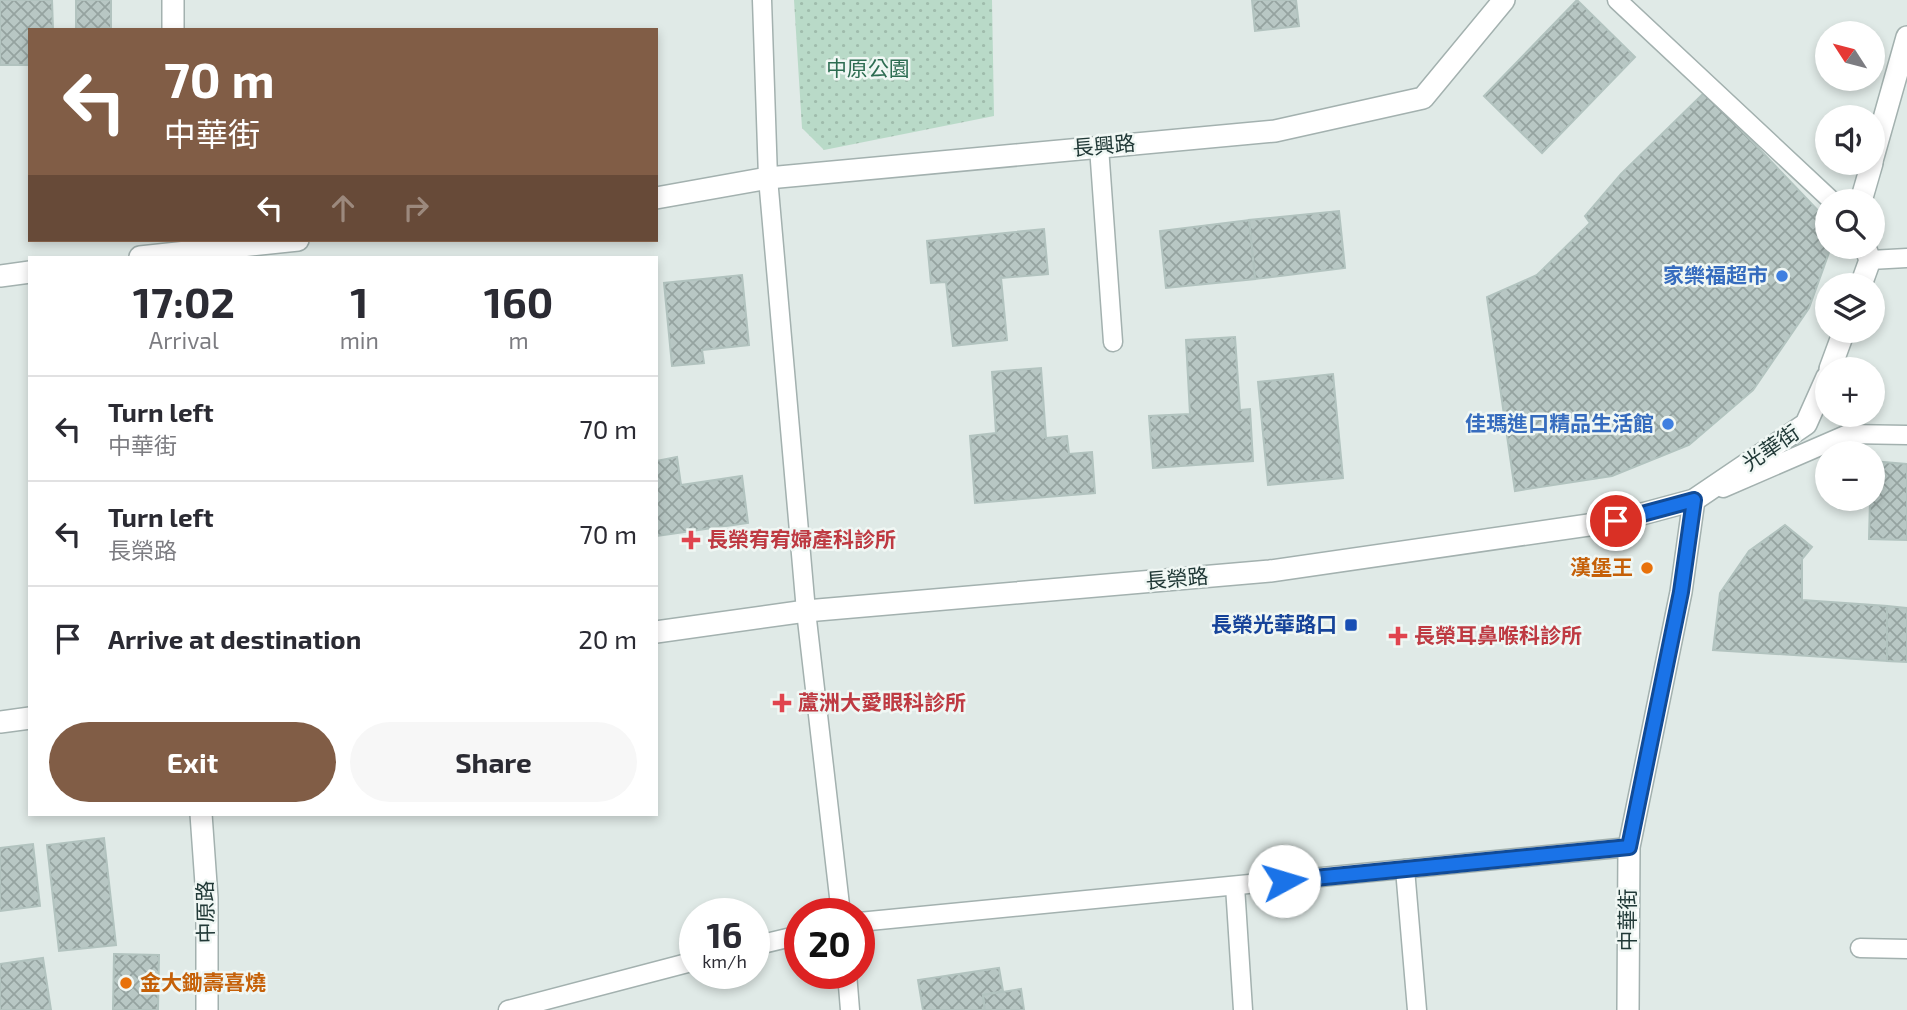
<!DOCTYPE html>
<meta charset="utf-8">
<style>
:root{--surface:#fff;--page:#f7f7f7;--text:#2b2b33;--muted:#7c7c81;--line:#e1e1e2;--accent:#815d46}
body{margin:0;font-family:"Exo 2","Noto Sans TC",sans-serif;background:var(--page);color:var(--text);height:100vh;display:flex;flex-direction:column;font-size:26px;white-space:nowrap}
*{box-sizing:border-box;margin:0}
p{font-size:23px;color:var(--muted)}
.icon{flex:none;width:38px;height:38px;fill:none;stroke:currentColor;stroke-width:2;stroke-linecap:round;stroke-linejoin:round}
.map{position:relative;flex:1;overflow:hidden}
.drawer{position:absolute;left:28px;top:256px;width:630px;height:560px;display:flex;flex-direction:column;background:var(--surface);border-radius:0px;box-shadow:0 4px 10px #0003}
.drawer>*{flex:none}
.banner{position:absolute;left:28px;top:28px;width:630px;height:214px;border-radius:0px;box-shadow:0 4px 10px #0003;background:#815d46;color:#fff;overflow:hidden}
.needle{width:46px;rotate:306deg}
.buttons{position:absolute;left:1815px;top:21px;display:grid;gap:14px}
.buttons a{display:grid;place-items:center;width:70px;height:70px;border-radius:50%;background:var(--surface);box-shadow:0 4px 10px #0003;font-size:35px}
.speed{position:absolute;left:679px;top:898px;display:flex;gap:14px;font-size:35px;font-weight:700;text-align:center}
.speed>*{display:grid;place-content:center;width:91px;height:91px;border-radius:50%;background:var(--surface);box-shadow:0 4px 10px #0003;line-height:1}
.speed small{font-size:18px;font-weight:400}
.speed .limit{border:10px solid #d22;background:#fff;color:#111}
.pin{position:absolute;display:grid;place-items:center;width:60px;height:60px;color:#fff;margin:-30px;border:4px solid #fff;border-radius:50%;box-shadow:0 2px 7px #0007}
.me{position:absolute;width:77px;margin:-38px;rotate:84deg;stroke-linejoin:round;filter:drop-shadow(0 0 5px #0008)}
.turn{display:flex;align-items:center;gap:24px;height:147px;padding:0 21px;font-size:32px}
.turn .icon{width:91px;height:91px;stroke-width:2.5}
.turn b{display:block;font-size:49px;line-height:60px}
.lanes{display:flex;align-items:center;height:66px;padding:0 21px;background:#0003;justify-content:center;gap:35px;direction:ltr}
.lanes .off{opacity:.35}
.eta{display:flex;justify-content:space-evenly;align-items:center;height:119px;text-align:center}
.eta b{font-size:42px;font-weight:700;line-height:49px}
.primary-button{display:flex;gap:14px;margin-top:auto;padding:14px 21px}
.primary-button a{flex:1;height:80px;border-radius:42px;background:var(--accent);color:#fff;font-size:28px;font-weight:700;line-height:80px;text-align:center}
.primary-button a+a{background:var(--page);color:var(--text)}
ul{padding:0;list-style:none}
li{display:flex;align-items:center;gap:21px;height:105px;padding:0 21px;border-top:2px solid var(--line)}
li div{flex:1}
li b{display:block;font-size:26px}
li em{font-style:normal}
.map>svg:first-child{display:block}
.green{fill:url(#green-dots)}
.building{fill:url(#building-cross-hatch);stroke:#b2c3bf;stroke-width:2}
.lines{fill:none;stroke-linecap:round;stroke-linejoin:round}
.service-casing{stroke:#a3b1af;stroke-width:21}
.minor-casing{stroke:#a3b1af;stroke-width:24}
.tertiary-casing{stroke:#a3b1af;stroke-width:24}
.service{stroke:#fff;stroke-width:18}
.minor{stroke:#fff;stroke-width:21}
.tertiary{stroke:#fff;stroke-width:21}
.route-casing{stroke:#114b97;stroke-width:18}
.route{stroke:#1a73e8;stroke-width:12}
.shop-dot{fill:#3f7fe0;stroke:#f0f7f4;stroke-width:2.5}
.health-dot{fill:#e0444e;stroke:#f0f7f4;stroke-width:2.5}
.food-dot{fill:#e8710a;stroke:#f0f7f4;stroke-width:2.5}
.transit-dot{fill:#1a4fb4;stroke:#f0f7f4;stroke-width:2.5}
.labels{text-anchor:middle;stroke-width:5;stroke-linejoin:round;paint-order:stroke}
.park-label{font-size:21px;fill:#2e6d52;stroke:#f0f7f4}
.street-label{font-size:21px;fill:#213937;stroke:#f0f7f4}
.shop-label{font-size:21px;font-weight:bold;fill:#366cbe;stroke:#f0f7f4;text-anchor:end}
.health-label{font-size:21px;font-weight:bold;fill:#be3a42;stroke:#f0f7f4;text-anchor:start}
.food-label{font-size:21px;font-weight:bold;fill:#c56008;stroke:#f0f7f4;text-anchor:end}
.transit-label{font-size:21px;font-weight:bold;fill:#164399;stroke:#f0f7f4;text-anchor:end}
</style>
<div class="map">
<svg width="1907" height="1010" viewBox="0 0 1907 1010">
<defs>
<pattern id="green-dots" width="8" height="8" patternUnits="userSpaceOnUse" patternTransform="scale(1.75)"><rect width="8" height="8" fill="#b9dac8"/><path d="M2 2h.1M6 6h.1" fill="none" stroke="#9fbcac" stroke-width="1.8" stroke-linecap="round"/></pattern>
<pattern id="building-cross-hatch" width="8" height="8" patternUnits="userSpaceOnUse" patternTransform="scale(1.75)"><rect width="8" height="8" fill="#b8c7c4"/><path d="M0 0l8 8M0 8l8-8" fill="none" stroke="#95a3a0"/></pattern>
</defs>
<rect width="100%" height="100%" fill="#e0eae7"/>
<polygon class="green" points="794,0 992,0 994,116 824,150 802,128"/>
<g class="building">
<polygon points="0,0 52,0 53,30 30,30 30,65 0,65"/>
<rect x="76" y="0" width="35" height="30"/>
<polygon points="1252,0 1296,0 1299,26 1255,31"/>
<polygon points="1577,0 1635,57 1542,153 1484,96"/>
<polygon points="1705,92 1827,220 1827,247 1831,247 1809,308 1753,390 1689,445 1612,476 1515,491 1487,297 1537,275 1590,223 1585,216 1621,174"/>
<polygon points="1339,211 1345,268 1255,279 1249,220"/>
<polygon points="1249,220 1255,279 1166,288 1160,231"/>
<polygon points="1044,229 1048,274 1001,278 1007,340 953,346 946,282 931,283 927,241"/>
<polygon points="742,275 749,345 702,350 704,363 672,366 664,283"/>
<polygon points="1235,337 1240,410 1250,409 1253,461 1153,468 1149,416 1190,414 1186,340"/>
<polygon points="1041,368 1046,438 1067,436 1069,454 1092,452 1095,493 975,503 970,436 996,433 992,372"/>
<polygon points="1333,374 1343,478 1268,485 1258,382"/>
<polygon points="677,457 681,485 742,476 748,523 656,536 656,461"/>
<polygon points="1872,461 1907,464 1907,540 1869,539 1870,499 1872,499"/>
<polygon points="1785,525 1812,547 1802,559 1802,600 1887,606 1887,661 1713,650 1720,593 1749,551"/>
<polygon points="1887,606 1907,608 1907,662 1887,661"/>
<polygon points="104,838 116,945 59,951 47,845"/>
<polygon points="33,844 40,906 0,911 0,848"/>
<polygon points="114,954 159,955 158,1010 113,1010"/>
<polygon points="43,958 51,1010 0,1010 0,964"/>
<polygon points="999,968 1003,991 983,995 985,1010 923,1010 918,980"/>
<polygon points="1021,989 1024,1010 985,1010 983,995"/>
</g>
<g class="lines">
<defs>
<g id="service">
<polyline points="762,0 768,178 806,611 841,914"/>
<polyline points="1617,0 1832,201"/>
<polyline points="1099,147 1113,342"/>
<polyline points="1870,260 1907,258"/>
<polyline points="1723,488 1848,434 1907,435"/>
<polyline points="1405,869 1417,1010"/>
<polyline points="1235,886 1243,1010"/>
<polyline points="859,922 1629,847"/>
<polyline points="754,946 800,935"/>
<polyline points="1860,948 1907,949"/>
<polyline points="847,973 850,1010"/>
<polyline points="508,1010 695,961"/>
</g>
<g id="minor">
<polyline points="173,0 173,30"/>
<polyline points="656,198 768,178 1275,131 1423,98 1504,0"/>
<polyline points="140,257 298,240"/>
<polyline points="0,276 30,272"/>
<polyline points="201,814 207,898 207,1010"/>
<polyline points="1628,1010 1629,847 1681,592 1694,500"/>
</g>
<g id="tertiary">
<polyline points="1872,161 1907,37"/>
<polyline points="1861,201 1872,163"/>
<polyline points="1861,285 1870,260 1865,247"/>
<polyline points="1830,369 1844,331"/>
<polyline points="656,632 806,611 1270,571 1616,521 1694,500 1806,424 1827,377"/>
<polyline points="0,722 30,718"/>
</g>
</defs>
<use href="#service" class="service-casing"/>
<use href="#minor" class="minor-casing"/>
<use href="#tertiary" class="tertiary-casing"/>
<use href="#service" class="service"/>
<use href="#minor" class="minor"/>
<use href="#tertiary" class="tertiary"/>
</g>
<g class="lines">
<defs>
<polyline id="route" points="1284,881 1629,847 1681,592 1694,500 1616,521"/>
</defs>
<use href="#route" class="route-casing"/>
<use href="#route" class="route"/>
</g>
<g class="shop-dot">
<circle cx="1782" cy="276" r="7"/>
<circle cx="1668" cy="424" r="7"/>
</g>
<g class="health-dot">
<path d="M687.5 529.5h7v7h7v7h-7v7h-7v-7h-7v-7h7z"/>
<path d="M1394.5 625.5h7v7h7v7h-7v7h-7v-7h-7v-7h7z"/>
<path d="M778.5 692.5h7v7h7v7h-7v7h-7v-7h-7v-7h7z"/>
</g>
<g class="food-dot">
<circle cx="1647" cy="568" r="7"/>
<circle cx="126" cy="983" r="7"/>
</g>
<rect class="transit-dot" x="1344" y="618" width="14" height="14" rx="3.5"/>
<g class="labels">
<g class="park-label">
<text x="868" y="76">中原公園</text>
</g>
<g class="street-label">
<text transform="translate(1104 146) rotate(-5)" y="7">長興路</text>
<text transform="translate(1771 448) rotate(-34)" y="7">光華街</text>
<text transform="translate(1177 579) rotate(-5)" y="7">長榮路</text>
<text transform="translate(206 912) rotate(-91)" y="7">中原路</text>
<text transform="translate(1628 920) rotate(-90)" y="7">中華街</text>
</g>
<g class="shop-label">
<text x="1768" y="283">家樂福超市</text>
<text x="1654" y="431">佳瑪進口精品生活館</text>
</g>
<g class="health-label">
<text x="707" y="547">長榮宥宥婦產科診所</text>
<text x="1414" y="643">長榮耳鼻喉科診所</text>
<text x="798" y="710">蘆洲大愛眼科診所</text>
</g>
<g class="food-label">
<text x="1633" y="575">漢堡王</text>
<text x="140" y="990" text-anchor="start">金大鋤壽喜燒</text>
</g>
<g class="transit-label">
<text x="1337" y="632">長榮光華路口</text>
</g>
</g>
</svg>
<div class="buttons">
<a><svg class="needle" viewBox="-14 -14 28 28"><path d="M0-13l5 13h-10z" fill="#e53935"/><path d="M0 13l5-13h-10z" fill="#7c7c81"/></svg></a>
<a><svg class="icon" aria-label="sound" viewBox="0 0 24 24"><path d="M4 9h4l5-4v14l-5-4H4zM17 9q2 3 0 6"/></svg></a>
<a><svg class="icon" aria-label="search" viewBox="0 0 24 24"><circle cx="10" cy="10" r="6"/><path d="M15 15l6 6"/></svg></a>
<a><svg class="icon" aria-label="layers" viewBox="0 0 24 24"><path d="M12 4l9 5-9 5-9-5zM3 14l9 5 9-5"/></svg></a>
<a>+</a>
<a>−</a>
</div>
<div class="speed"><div>16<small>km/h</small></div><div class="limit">20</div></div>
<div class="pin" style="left:1616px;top:521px;background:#d93025"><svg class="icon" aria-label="arrive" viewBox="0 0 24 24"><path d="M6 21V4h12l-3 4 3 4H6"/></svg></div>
<svg class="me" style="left:1284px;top:881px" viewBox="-20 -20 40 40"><circle r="19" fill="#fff"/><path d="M0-13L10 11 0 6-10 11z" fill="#1a73e8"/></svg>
<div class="banner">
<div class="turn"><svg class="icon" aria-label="left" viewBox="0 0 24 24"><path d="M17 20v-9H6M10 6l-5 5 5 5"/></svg><div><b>70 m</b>中華街</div></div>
<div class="lanes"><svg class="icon" aria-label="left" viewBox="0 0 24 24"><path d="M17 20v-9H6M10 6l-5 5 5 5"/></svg><svg class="icon off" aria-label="ahead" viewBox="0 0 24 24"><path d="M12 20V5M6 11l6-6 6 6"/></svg><svg class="icon off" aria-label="right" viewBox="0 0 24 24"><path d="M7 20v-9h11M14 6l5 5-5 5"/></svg></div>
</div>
<section class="drawer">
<div class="eta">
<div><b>17:02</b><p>Arrival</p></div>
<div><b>1</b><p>min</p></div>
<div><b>160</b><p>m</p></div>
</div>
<ul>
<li><svg class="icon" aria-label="left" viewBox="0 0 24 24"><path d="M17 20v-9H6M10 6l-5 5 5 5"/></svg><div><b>Turn left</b><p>中華街</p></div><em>70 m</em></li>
<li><svg class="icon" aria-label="left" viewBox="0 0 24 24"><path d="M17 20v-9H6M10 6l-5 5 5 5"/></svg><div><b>Turn left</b><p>長榮路</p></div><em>70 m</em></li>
<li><svg class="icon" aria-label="arrive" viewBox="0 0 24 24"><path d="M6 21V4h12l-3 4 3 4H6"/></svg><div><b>Arrive at destination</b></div><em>20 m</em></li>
</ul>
<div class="primary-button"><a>Exit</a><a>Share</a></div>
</section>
</div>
